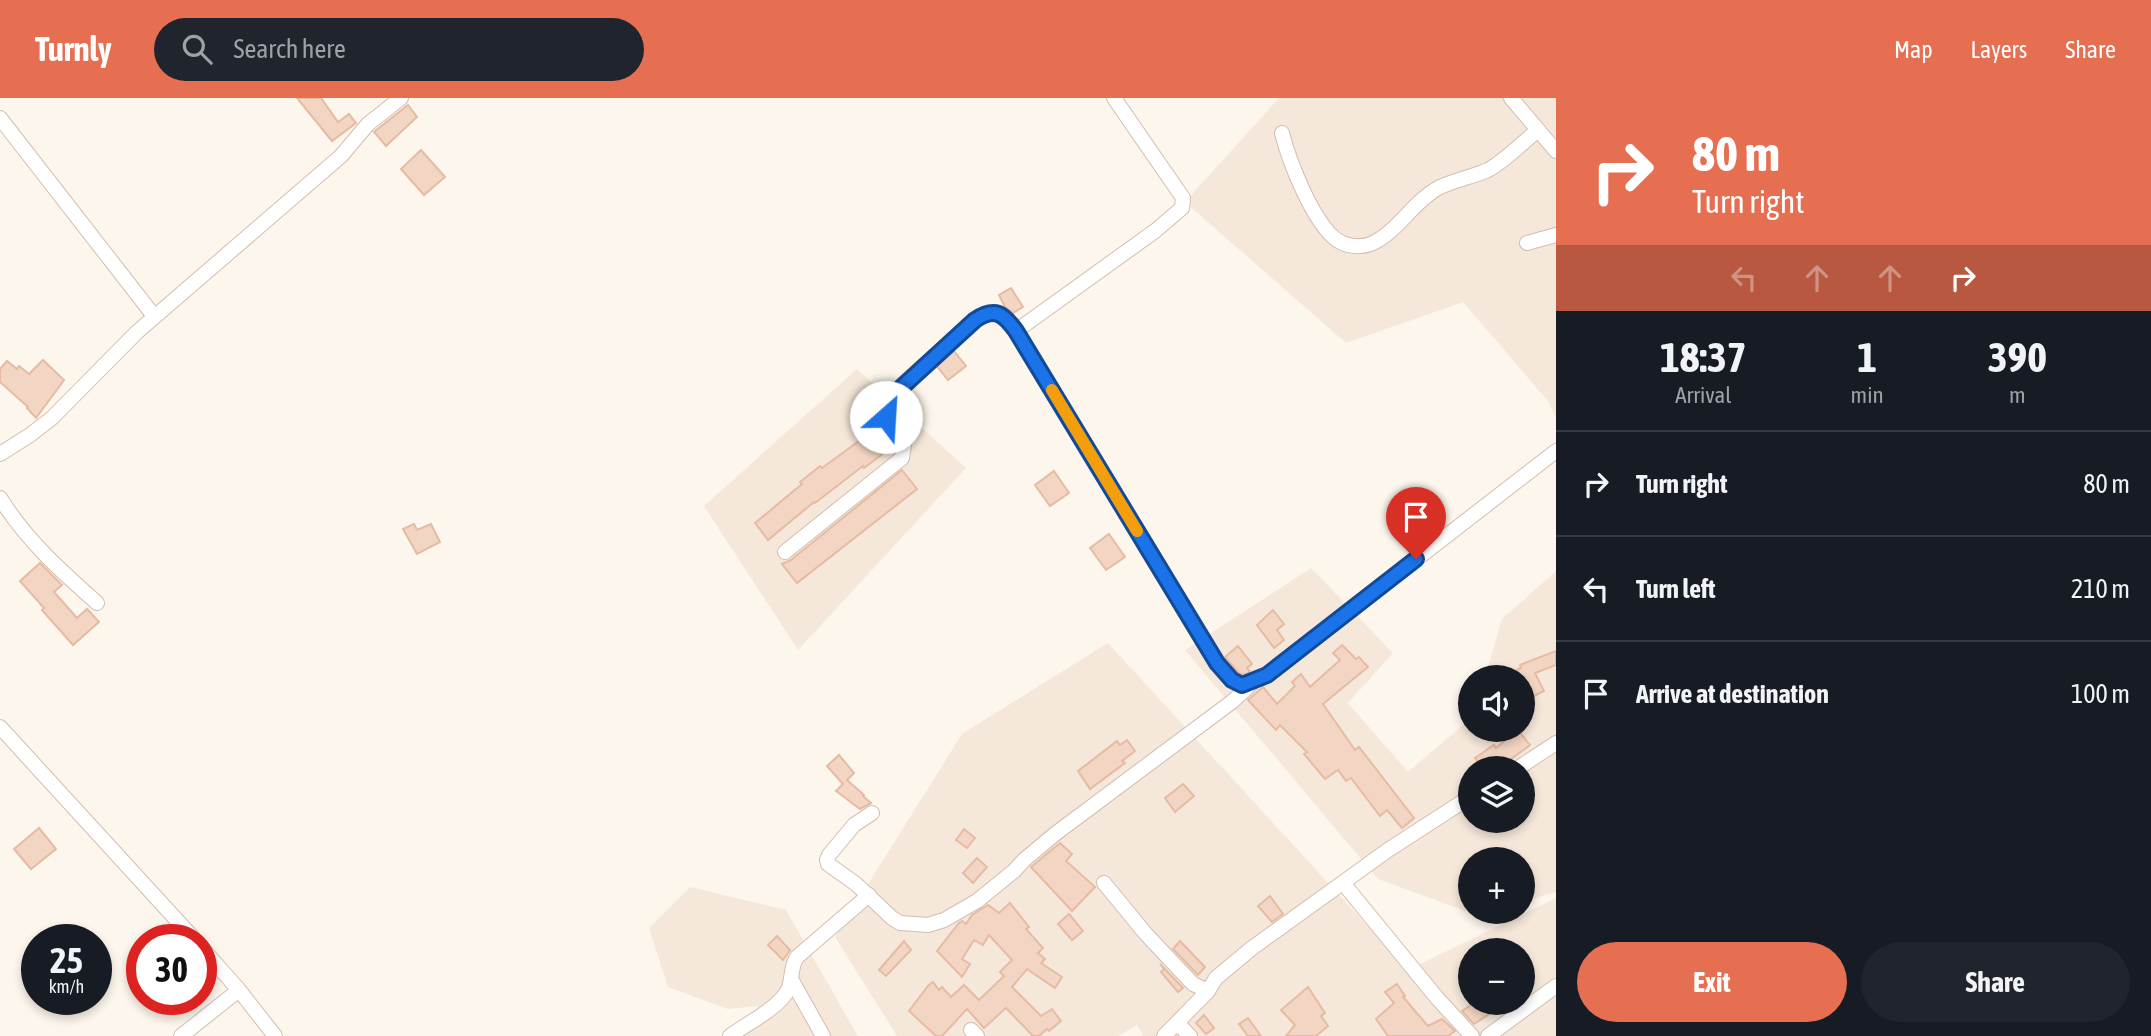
<!DOCTYPE html>
<meta charset="utf-8">
<style>
:root{--surface:#171b24;--page:#20242c;--text:#f1f3f6;--muted:#9ea1a6;--line:#363941;--accent:#e76f51}
body{margin:0;font-family:"Asap Condensed",sans-serif;background:var(--page);color:var(--text);height:100vh;display:flex;flex-direction:column;font-size:26px;white-space:nowrap}
*{box-sizing:border-box;margin:0}
p{font-size:23px;color:var(--muted)}
.icon{flex:none;width:38px;height:38px;fill:none;stroke:currentColor;stroke-width:2;stroke-linecap:round;stroke-linejoin:round}
.map{position:relative;flex:1;overflow:hidden}
.panel{display:flex;flex-direction:column;background:var(--surface);width:595px}
.panel>*{flex:none}
.banner{background:#e76f51;color:#fff;overflow:hidden}
.fabs{position:absolute;left:1458px;top:567px;display:grid;gap:14px}
.fabs a{display:grid;place-items:center;width:77px;height:77px;border-radius:50%;background:var(--surface);box-shadow:0 4px 10px #0003;font-size:35px}
.speed{position:absolute;left:21px;top:826px;display:flex;gap:14px;font-size:35px;font-weight:700;text-align:center}
.speed>*{display:grid;place-content:center;width:91px;height:91px;border-radius:50%;background:var(--surface);box-shadow:0 4px 10px #0003;line-height:1}
.speed small{font-size:18px;font-weight:400}
.speed .limit{border:10px solid #d22;background:#fff;color:#111}
.pin{position:absolute;display:grid;place-items:center;width:60px;height:60px;color:#fff;margin:-72px -30px;border-radius:50% 50% 50% 0;rotate:-45deg;box-shadow:0 0 7px #0007}
.pin .icon{rotate:45deg}
.me{position:absolute;width:77px;margin:-38px;rotate:26deg;stroke-linejoin:round;filter:drop-shadow(0 0 5px #0008)}
.turn{display:flex;align-items:center;gap:24px;height:147px;padding:0 21px;font-size:32px}
.turn .icon{width:91px;height:91px;stroke-width:2.5}
.turn b{display:block;font-size:49px;line-height:60px}
.lanes{display:flex;align-items:center;height:66px;padding:0 21px;background:#0003;justify-content:center;gap:35px;direction:ltr}
.lanes .off{opacity:.35}
.eta{display:flex;justify-content:space-evenly;align-items:center;height:119px;text-align:center}
.eta b{font-size:42px;font-weight:700;line-height:49px}
.button{display:flex;gap:14px;margin-top:auto;padding:14px 21px}
.button a{flex:1;height:80px;border-radius:42px;background:var(--accent);color:#fff;font-size:28px;font-weight:700;line-height:80px;text-align:center}
.button a+a{background:var(--page);color:var(--text)}
ul{padding:0;list-style:none}
li{display:flex;align-items:center;gap:21px;height:105px;padding:0 21px;border-top:2px solid var(--line)}
li div{flex:1}
li b{display:block;font-size:26px}
li em{font-style:normal}
header{display:flex;align-items:center;gap:42px;box-sizing:border-box;height:98px;padding:0 35px;background:var(--accent);color:#fff}
header strong{font-size:33px}
nav{display:flex;gap:38px;margin-inline-start:auto;font-size:24px}
.search{width:490px;height:63px;background:var(--page);display:flex;align-items:center;gap:18px;box-sizing:border-box;padding:0 24px;border-radius:38px;color:var(--muted);font-size:26px}
main{display:flex;flex:1;min-height:0}
.map>svg:first-child{display:block}
.residential{fill:#f5e8da;fill-rule:evenodd}
.building{fill:#f3d5c3;stroke:#e6bba3;stroke-width:2}
.lines{fill:none;stroke-linecap:round;stroke-linejoin:round}
.street-casing{stroke:#d1beb0;stroke-width:16}
.street{stroke:#fff;stroke-width:14}
.route-casing{stroke:#114b97;stroke-width:18}
.route{stroke:#1a73e8;stroke-width:12}
.slow{stroke:#f59e0b;stroke-width:12}
</style>
<header>
<strong>Turnly</strong>
<div class="search"><svg class="icon" aria-label="search" viewBox="0 0 24 24"><circle cx="10" cy="10" r="6"/><path d="M15 15l6 6"/></svg>Search here</div>
<nav><a>Map</a><a>Layers</a><a>Share</a></nav>
</header>
<main>
<div class="map">
<svg width="1556" height="938" viewBox="0 0 1556 938">
<rect width="100%" height="100%" fill="#fdf6ec"/>
<g class="residential">
<polygon points="1279,0 1556,0 1556,319 1547,302 1463,204 1346,245 1185,104"/>
<polygon points="857,271 966,370 798,552 704,408"/>
<path d="M1311 470 1393 555 1348 605 1408 674 1470 621V632H1522V579H1485L1502 521 1556 473V794L1523 804 1522 761H1470V814H1487L1476 817 1378 781 1185 552ZM1470 670H1522V723H1470Z"/>
<path d="M1108 545 1408 872 1556 800V938H1143L1137 927 1118 938H897L835 839 962 636ZM1470 852H1522V905H1470Z"/>
<polygon points="690,789 786,812 858,938 743,938 758,908 728,911 668,889 649,830"/>
</g>
<g class="building">
<polygon points="297,0 321,0 338,24 349,16 356,25 332,43"/>
<polygon points="408,7 417,19 386,48 374,34"/>
<polygon points="421,52 445,79 424,97 401,71"/>
<polygon points="1011,190 1023,209 1013,215 1005,209 999,197"/>
<polygon points="954,253 966,268 948,282 937,268"/>
<polygon points="43,262 64,282 36,320 27,310 28,309 0,284 0,271 7,263 17,271 19,268 29,276"/>
<polygon points="870,335 885,354 864,370 863,368 815,405 814,404 768,442 755,425 802,386 800,384 820,368 822,370"/>
<polygon points="902,372 917,391 797,485 782,466 791,462"/>
<polygon points="1054,373 1069,395 1050,408 1035,387"/>
<polygon points="414,426 417,432 431,426 440,444 417,456 403,431"/>
<polygon points="1109,436 1125,459 1106,472 1090,450"/>
<polygon points="40,465 62,487 54,494 77,520 87,511 99,524 73,547 42,512 44,510 20,483"/>
<polygon points="1273,512 1284,526 1277,532 1284,542 1274,550 1257,527"/>
<polygon points="1342,547 1356,561 1359,559 1368,569 1323,606 1355,652 1359,649 1414,720 1402,730 1387,712 1380,718 1351,680 1346,683 1338,672 1325,681 1304,656 1307,654 1280,627 1276,632 1248,602 1263,589 1277,606 1295,588 1292,584 1301,576 1310,589 1340,562 1333,555"/>
<polygon points="1238,548 1252,566 1247,570 1250,574 1243,577 1238,574 1225,559"/>
<polygon points="1556,553 1556,567 1535,575 1544,593 1522,604 1522,579 1503,579 1521,570 1520,567"/>
<polygon points="1518,632 1530,647 1499,670 1496,670 1492,663 1482,670 1475,660 1494,647 1496,650"/>
<polygon points="1127,642 1135,653 1122,663 1125,665 1090,691 1078,673 1117,643 1120,647"/>
<polygon points="839,657 854,675 847,682 864,697 863,698 871,705 860,711 836,693 843,686 827,668"/>
<polygon points="1183,686 1194,698 1175,714 1165,700"/>
<polygon points="39,730 56,751 31,771 14,751"/>
<polygon points="964,731 975,740 967,750 956,742"/>
<polygon points="1060,745 1072,756 1066,763 1095,789 1072,813 1031,769"/>
<polygon points="977,760 987,769 973,785 963,775"/>
<polygon points="1270,798 1283,816 1272,824 1258,808"/>
<polygon points="1010,805 1029,829 1026,831 1043,850 1038,855 1045,861 1041,865 1062,879 1055,890 1027,871 1012,889 1041,918 1052,911 1061,923 1049,933 1047,931 1039,938 1033,938 1006,910 984,930 967,911 942,938 936,938 909,913 928,888 933,884 939,892 942,889 951,899 964,887 979,902 1004,878 1000,874 1012,862 989,837 983,847 974,842 962,861 970,866 962,879 937,853 959,825 962,823 966,826 972,817 988,807 999,815"/>
<polygon points="1069,816 1083,833 1072,842 1058,826"/>
<polygon points="777,838 790,852 783,862 768,847"/>
<polygon points="904,843 911,852 886,878 879,872"/>
<polygon points="1180,843 1205,869 1198,877 1173,851"/>
<polygon points="1160,866 1183,890 1178,894 1161,874 1164,871"/>
<polygon points="1397,886 1405,898 1403,899 1428,928 1442,921 1455,933 1448,938 1388,938 1376,921 1394,905 1385,894"/>
<polygon points="1308,889 1325,915 1321,918 1328,928 1316,938 1286,938 1295,927 1281,912"/>
<polygon points="1474,905 1489,905 1494,913 1474,926 1462,913"/>
<polygon points="1204,917 1214,930 1206,936 1196,925"/>
<polygon points="1248,920 1261,938 1248,938 1239,926"/>
</g>
<g class="lines">
<defs>
<g id="street">
<polyline points="1511,0 1556,53"/>
<polyline points="0,20 154,218"/>
<path d="M1282 35C1289 63 1313 125 1337 142 1347 149 1362 150 1373 145 1398 133 1413 104 1438 90 1454 82 1472 79 1488 72 1506 62 1522 45 1538 32"/>
<polyline points="1527,145 1556,137"/>
<polyline points="1016,233 1155,133 1182,110 1183,100 1114,0"/>
<polyline points="0,356 30,337 52,320 137,234 341,58 368,26 401,0"/>
<path d="M0 400C27 443 60 472 97 505"/>
<path d="M785 454 902 360 904 347 886 319 884 313 885 306 904 285 975 222C994 210 1000 213 1013 229L1217 565 1232 582 1243 587 1267 577 1556 353"/>
<polyline points="0,629 195,842"/>
<polyline points="1518,670 1556,645"/>
<polyline points="872,715 854,727 829,757 827,762 828,766 856,786 892,820 900,825 928,827 944,822 977,803 1014,773 1024,762 1055,736 1233,603 1253,584"/>
<polyline points="1104,785 1145,835 1193,886 1208,893"/>
<polyline points="1343,785 1437,900 1472,938"/>
<polyline points="201,849 239,892 275,938"/>
<polyline points="791,881 823,938"/>
<polyline points="1178,926 1190,938"/>
<polyline points="971,932 977,938"/>
<polyline points="181,938 239,892"/>
<path d="M730 938C746 926 779 910 788 892 793 881 790 869 797 859L869 797"/>
<polyline points="1164,938 1208,893 1216,880 1252,850 1388,752 1470,699"/>
<polyline points="1488,938 1556,888"/>
</g>
</defs>
<use href="#street" class="street-casing"/>
<use href="#street" class="street"/>
</g>
<g class="lines">
<defs>
<path id="route" d="M886 319 884 313 890 300 975 222C995 209 1003 215 1016 233L1217 565 1232 582 1242 587 1267 577 1416 461"/>
</defs>
<use href="#route" class="route-casing"/>
<use href="#route" class="route"/>
<polyline class="slow" points="1052,292 1137,433"/>
</g>
</svg>
<div class="fabs">
<a><svg class="icon" aria-label="sound" viewBox="0 0 24 24"><path d="M4 9h4l5-4v14l-5-4H4zM17 9q2 3 0 6"/></svg></a>
<a><svg class="icon" aria-label="layers" viewBox="0 0 24 24"><path d="M12 4l9 5-9 5-9-5zM3 14l9 5 9-5"/></svg></a>
<a>+</a>
<a>−</a>
</div>
<div class="speed"><div>25<small>km/h</small></div><div class="limit">30</div></div>
<div class="pin" style="left:1416px;top:461px;background:#d93025"><svg class="icon" aria-label="arrive" viewBox="0 0 24 24"><path d="M6 21V4h12l-3 4 3 4H6"/></svg></div>
<svg class="me" style="left:886px;top:319px" viewBox="-20 -20 40 40"><circle r="19" fill="#fff"/><path d="M0-13L10 11 0 6-10 11z" fill="#1a73e8"/></svg>
</div>
<section class="panel">
<div class="banner">
<div class="turn"><svg class="icon" aria-label="right" viewBox="0 0 24 24"><path d="M7 20v-9h11M14 6l5 5-5 5"/></svg><div><b>80 m</b>Turn right</div></div>
<div class="lanes"><svg class="icon off" aria-label="left" viewBox="0 0 24 24"><path d="M17 20v-9H6M10 6l-5 5 5 5"/></svg><svg class="icon off" aria-label="ahead" viewBox="0 0 24 24"><path d="M12 20V5M6 11l6-6 6 6"/></svg><svg class="icon off" aria-label="ahead" viewBox="0 0 24 24"><path d="M12 20V5M6 11l6-6 6 6"/></svg><svg class="icon" aria-label="right" viewBox="0 0 24 24"><path d="M7 20v-9h11M14 6l5 5-5 5"/></svg></div>
</div>
<div class="eta">
<div><b>18:37</b><p>Arrival</p></div>
<div><b>1</b><p>min</p></div>
<div><b>390</b><p>m</p></div>
</div>
<ul>
<li><svg class="icon" aria-label="right" viewBox="0 0 24 24"><path d="M7 20v-9h11M14 6l5 5-5 5"/></svg><div><b>Turn right</b></div><em>80 m</em></li>
<li><svg class="icon" aria-label="left" viewBox="0 0 24 24"><path d="M17 20v-9H6M10 6l-5 5 5 5"/></svg><div><b>Turn left</b></div><em>210 m</em></li>
<li><svg class="icon" aria-label="arrive" viewBox="0 0 24 24"><path d="M6 21V4h12l-3 4 3 4H6"/></svg><div><b>Arrive at destination</b></div><em>100 m</em></li>
</ul>
<div class="button"><a>Exit</a><a>Share</a></div>
</section>
</main>
